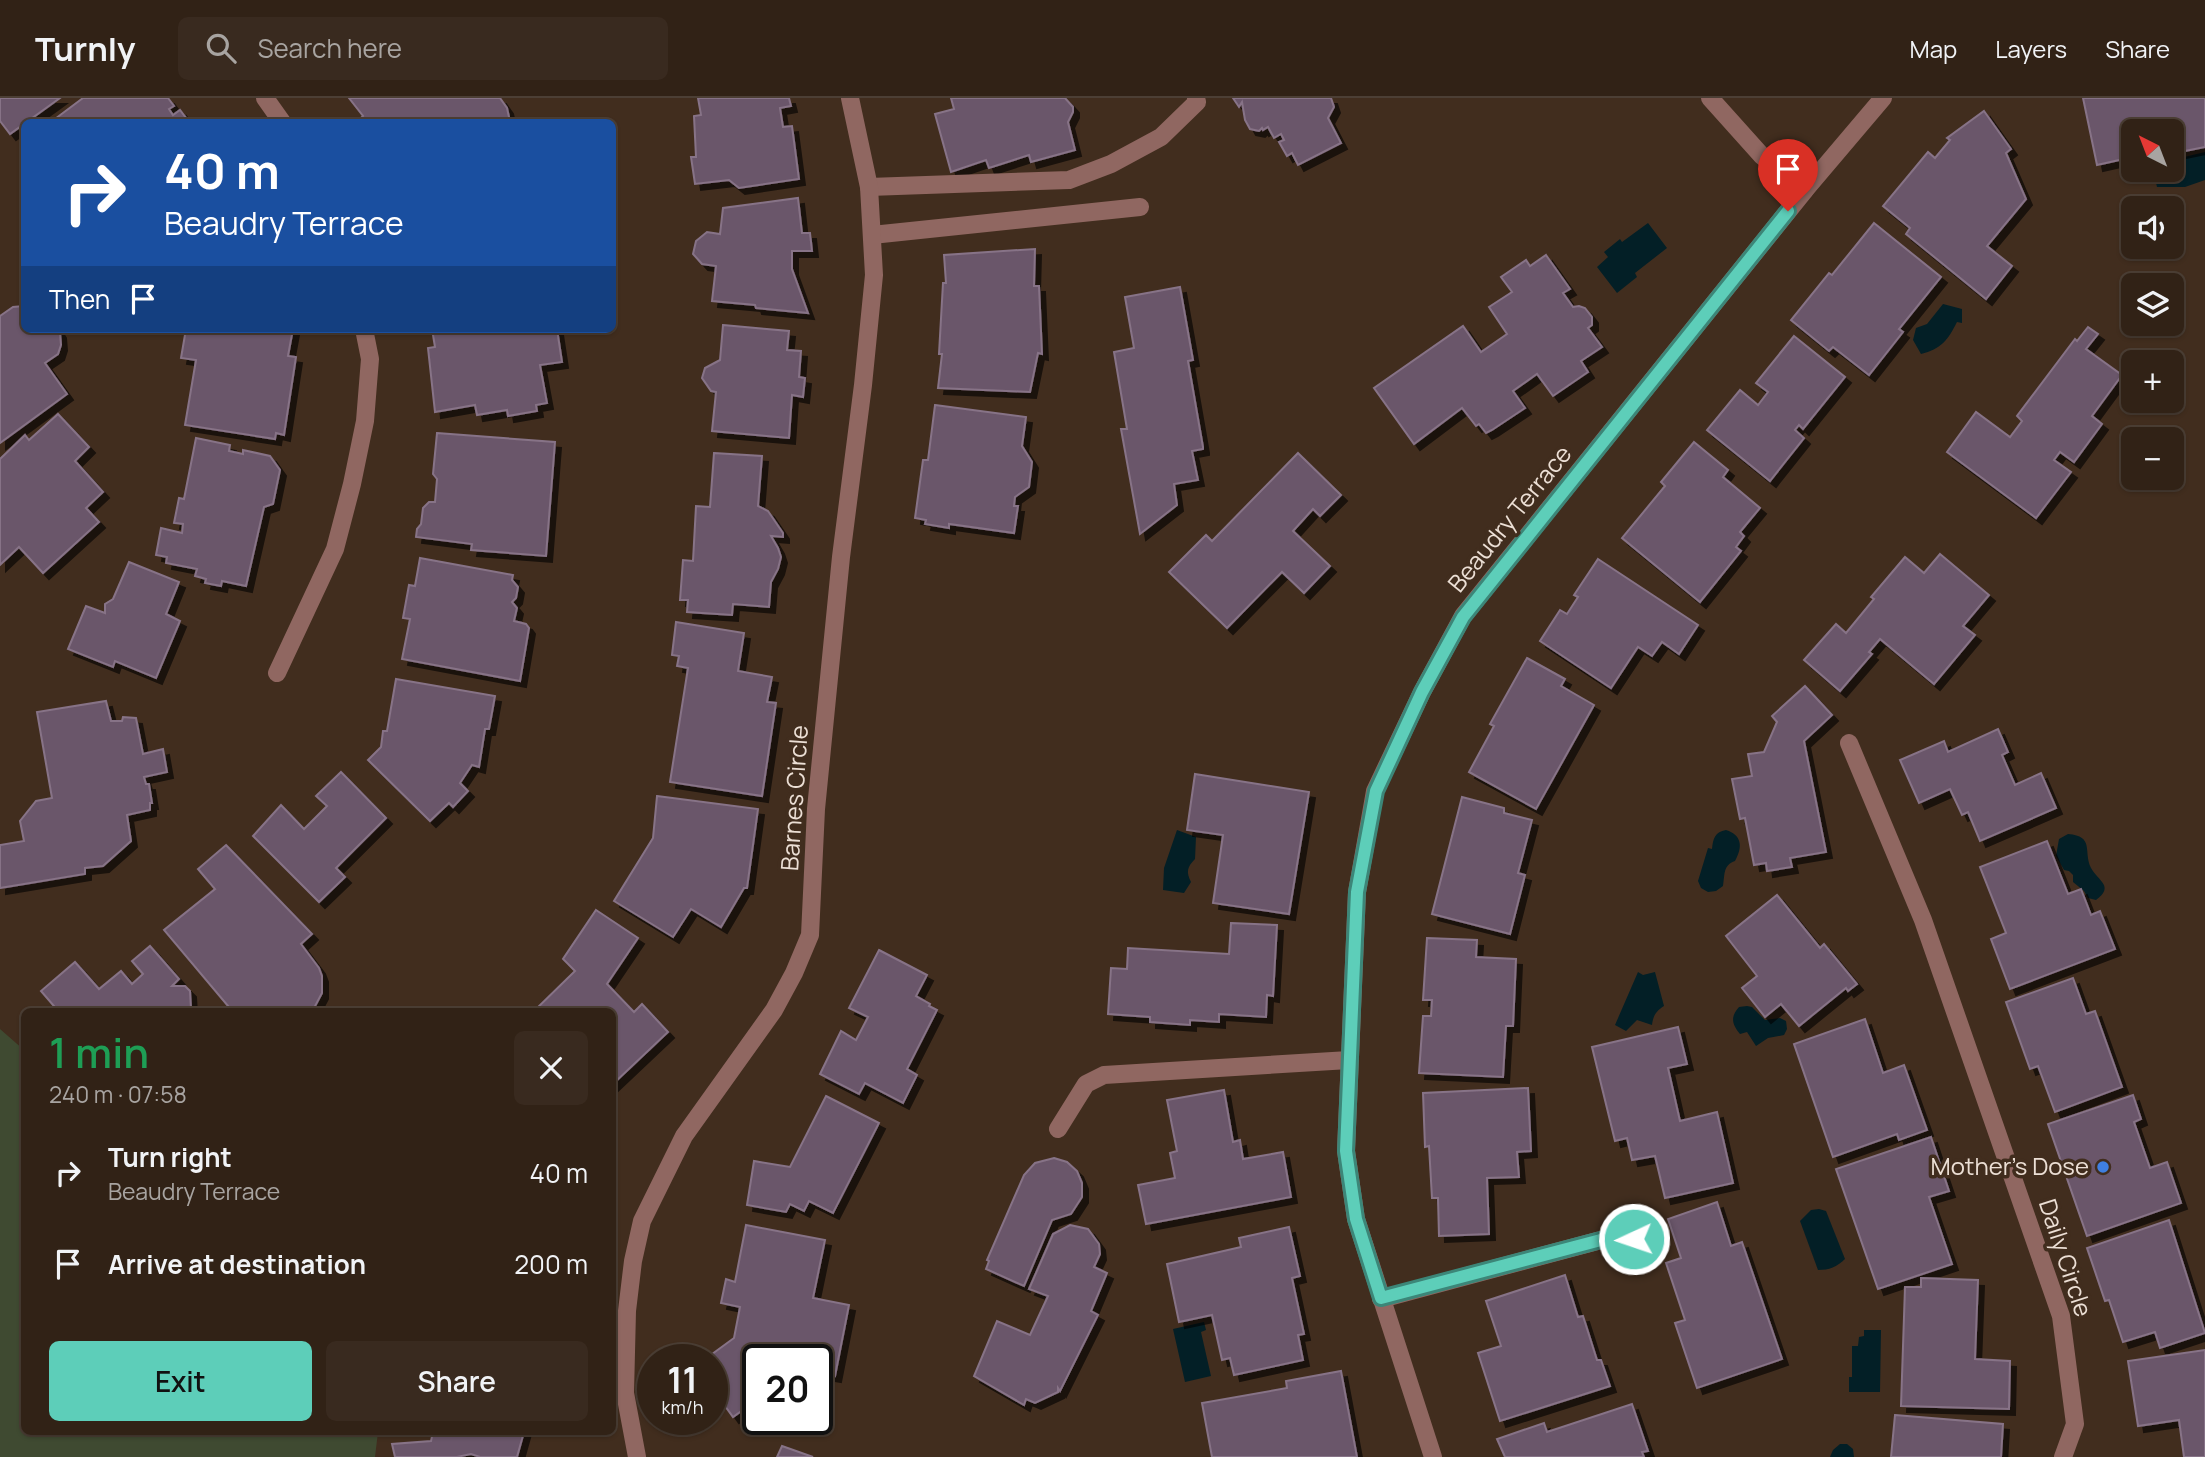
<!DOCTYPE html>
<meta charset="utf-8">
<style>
:root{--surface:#312216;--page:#392a1f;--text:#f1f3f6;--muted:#a8a4a1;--line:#4c3f35;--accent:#5dceb9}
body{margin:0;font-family:Manrope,sans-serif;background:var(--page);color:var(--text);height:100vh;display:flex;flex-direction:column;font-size:26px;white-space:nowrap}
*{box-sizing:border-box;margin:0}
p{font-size:23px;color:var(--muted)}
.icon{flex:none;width:38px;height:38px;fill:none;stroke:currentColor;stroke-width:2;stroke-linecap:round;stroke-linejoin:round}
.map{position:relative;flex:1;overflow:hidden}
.panel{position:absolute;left:21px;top:910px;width:595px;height:427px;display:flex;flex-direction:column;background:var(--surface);border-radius:10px;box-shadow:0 2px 5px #0004,0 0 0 2px var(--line)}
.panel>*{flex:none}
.hud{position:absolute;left:21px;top:21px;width:595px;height:214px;border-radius:10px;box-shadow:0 2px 5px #0004,0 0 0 2px var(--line);background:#1a4fa0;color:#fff;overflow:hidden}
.needle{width:46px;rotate:318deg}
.tools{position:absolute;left:2121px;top:21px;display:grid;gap:14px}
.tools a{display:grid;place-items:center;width:63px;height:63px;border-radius:10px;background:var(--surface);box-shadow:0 2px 5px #0004,0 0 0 2px var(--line);font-size:35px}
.speed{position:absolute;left:637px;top:1246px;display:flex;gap:14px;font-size:35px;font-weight:700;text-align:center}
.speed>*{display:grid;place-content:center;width:91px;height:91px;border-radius:50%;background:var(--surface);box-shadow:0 2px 5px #0004,0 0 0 2px var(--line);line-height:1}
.speed small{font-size:18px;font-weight:400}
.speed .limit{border:4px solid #111;border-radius:10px;background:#fff;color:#111}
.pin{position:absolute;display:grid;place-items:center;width:60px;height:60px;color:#fff;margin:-72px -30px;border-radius:50% 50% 50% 0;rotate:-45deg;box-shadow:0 0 7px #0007}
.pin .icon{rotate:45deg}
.me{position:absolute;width:77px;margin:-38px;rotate:267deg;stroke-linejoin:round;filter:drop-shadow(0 0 5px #0008)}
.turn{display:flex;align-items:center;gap:24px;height:147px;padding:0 28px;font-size:32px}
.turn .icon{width:91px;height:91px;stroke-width:2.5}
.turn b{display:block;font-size:49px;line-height:60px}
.then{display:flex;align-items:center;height:66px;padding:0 28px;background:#0003;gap:14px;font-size:26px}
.round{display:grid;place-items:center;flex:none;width:74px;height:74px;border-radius:10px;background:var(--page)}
.headline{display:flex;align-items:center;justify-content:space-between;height:119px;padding:0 28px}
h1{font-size:42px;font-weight:600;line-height:52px;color:#1e9e55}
.action{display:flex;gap:14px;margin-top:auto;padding:14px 28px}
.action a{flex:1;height:80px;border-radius:10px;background:var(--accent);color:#111;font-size:28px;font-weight:600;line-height:80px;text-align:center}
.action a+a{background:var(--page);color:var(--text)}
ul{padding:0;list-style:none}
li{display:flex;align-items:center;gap:21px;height:91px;padding:0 28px}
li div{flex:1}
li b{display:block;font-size:26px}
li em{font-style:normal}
header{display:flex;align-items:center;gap:42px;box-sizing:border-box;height:98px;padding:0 35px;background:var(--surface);border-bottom:2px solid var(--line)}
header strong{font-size:33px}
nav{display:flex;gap:38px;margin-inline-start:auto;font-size:24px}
.search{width:490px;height:63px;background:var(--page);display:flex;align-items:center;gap:18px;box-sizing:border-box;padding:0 24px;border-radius:10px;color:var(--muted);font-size:26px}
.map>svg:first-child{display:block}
.green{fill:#3f4a31}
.water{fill:#031f26}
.building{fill:#6b576a;stroke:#877387;stroke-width:2;filter:url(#shadow)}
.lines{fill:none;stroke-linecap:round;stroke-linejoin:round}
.minor{stroke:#906761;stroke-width:18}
.route-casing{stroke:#3c8678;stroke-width:18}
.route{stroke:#5dceb9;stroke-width:12}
.shop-dot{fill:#3f7fe0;stroke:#412d1e;stroke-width:2.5}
.labels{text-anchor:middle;stroke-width:7;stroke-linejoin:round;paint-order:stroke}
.street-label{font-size:24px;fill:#ecdfd5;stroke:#412d1e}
.poi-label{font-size:24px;fill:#ecdfd5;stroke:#412d1e;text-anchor:end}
</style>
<header>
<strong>Turnly</strong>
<div class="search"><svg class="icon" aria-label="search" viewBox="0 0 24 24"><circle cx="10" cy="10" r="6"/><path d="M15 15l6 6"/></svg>Search here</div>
<nav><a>Map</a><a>Layers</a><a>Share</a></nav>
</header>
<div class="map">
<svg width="2205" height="1359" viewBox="0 0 2205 1359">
<defs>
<filter id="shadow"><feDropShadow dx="6" dy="6" stdDeviation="0" flood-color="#0009"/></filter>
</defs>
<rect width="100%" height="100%" fill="#412d1e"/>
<polygon class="green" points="0,931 24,952 24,1334 378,1334 375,1359 0,1359"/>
<g class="water">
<polygon points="2205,54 2205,82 2185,89 2157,89 2153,72 2172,72 2172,62"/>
<polygon points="1648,125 1667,150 1635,175 1637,179 1617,195 1597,169 1608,159 1604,154 1620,141 1622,144"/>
<path d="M1943 206 1962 211V225L1957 224C1948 242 1941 251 1921 256L1913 242 1916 230 1927 226Z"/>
<path d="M1177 732 1196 739 1195 761C1187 769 1186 774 1191 784L1184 795 1163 792 1164 770Z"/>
<path d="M1726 732C1742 737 1743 749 1735 763 1723 767 1725 776 1723 788L1716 793 1708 794 1701 790 1698 783 1708 750 1712 751C1713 740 1715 734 1726 732Z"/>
<path d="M2068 736C2095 738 2083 754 2091 770 2098 783 2115 788 2096 802L2088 800 2084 793 2073 784V777L2069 773 2064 772 2056 758 2059 741Z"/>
<path d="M1638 874 1643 877 1655 874 1664 908C1656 913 1653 918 1652 927L1637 922 1626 933 1615 927Z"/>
<path d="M1747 908 1752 909 1765 922 1780 920 1786 923 1787 931 1784 937 1768 940 1756 948 1747 934 1740 936C1732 926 1730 919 1739 909Z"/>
<path d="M1819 1111 1826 1113 1845 1161C1837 1169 1829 1172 1818 1172L1800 1123 1811 1112Z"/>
<polygon points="1204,1224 1206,1232 1201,1234 1211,1278 1185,1284 1173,1231"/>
<polygon points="1864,1232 1881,1232 1880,1294 1849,1294 1849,1279 1852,1279 1852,1248 1858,1248 1859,1239 1864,1238"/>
<polygon points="1840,1346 1847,1346 1853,1351 1854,1359 1830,1359 1833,1352"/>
</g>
<g class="building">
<polygon points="0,0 60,0 10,36 0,23"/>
<polygon points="83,0 168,0 174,8 169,11 173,17 180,12 189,24 51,24"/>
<polygon points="349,0 500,0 507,10 509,19 507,24 357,24 363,18"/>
<polygon points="698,0 789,0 791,8 780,10 783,29 792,28 799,81 739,90 729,82 695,86 691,59 696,59 694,18 701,17"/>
<polygon points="951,0 1065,0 1073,9 1073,14 1068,24 1075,52 1031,64 1029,57 989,70 986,62 951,74 935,16 954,11"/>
<polygon points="1233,0 1331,0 1334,9 1328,20 1341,45 1298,67 1292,55 1287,58 1279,44 1284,42 1281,36 1274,40 1268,29 1263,32 1262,30 1259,33 1250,31 1245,22 1242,4 1239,9"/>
<polygon points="2083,0 2205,0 2205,49 2175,55 2172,33 2133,33 2133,59 2097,67"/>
<polygon points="1984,13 2011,51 2006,55 2026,101 1987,148 2012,168 1986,201 1906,136 1910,130 1883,108 1928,54 1935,60 1950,42 1947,40"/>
<polygon points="798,100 802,135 810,135 812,153 792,153 792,171 808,215 756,210 755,207 712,203 716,168 702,166 693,156 696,143 707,134 720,136 723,110"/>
<polygon points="1874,125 1941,179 1899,231 1903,234 1869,277 1833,249 1829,253 1791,222 1829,175 1832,177"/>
<polygon points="1035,151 1034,188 1039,188 1042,256 1038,255 1030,294 938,290 942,256 939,256 943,185 946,185 944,157"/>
<polygon points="1546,157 1570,191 1563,195 1573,209 1579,208 1585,210 1592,219 1592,227 1588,230 1602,249 1581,263 1588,274 1553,298 1537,276 1513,293 1525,310 1492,332 1486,335 1479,326 1476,328 1462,310 1414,346 1374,290 1463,228 1481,254 1507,236 1489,209 1512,194 1501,179 1526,162 1530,168"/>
<polygon points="1180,189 1193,262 1188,263 1203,349 1203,351 1192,353 1198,382 1174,386 1177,407 1140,436 1121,331 1127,331 1114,254 1134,250 1125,199"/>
<polygon points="23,208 24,231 58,231 60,234 61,247 58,256 45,265 67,296 0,345 0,218 13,209"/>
<polygon points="723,227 789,233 787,252 801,253 799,279 805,280 803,299 792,297 789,340 712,333 716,294 711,293 702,280 705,270 720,262"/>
<polygon points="2088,229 2098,236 2086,251 2122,277 2092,318 2102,326 2074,364 2060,354 2054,362 2071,374 2036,420 1947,354 1976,314 2010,339 2022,323 2017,318 2075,241 2077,243"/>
<polygon points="186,231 293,231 288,258 296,259 284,337 276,335 275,341 185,327 196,262 181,260"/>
<polygon points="432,231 557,231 562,264 540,267 547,305 536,307 537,313 508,318 507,312 477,317 475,307 435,314 428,250 435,249"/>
<polygon points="1794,238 1845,279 1803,331 1799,327 1795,332 1804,340 1770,383 1707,332 1740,292 1758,307 1768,294 1756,285"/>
<polygon points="935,307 1026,319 1022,348 1032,364 1029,389 1015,399 1014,408 1018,408 1014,435 949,426 949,430 925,426 926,422 915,420 923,362 928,362"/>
<polygon points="58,316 89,349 75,363 103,394 86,410 99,424 43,475 19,449 0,467 0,361 25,337 29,342"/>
<polygon points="437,335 555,344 546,458 471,452 472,446 416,439 417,431 421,426 423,410 429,404 435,404 437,381 433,376"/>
<polygon points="196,340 230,347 229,353 243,356 243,352 270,358 280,372 273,406 264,409 246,488 222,483 221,488 205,485 206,481 195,478 197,471 166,465 167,459 156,457 161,430 182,435 183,426 174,425 179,400 184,401"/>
<polygon points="1694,344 1728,372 1723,379 1760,410 1740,434 1744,438 1736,449 1741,453 1700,504 1622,440 1665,388 1661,384"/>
<polygon points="714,355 762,358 758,408 768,413 783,435 783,439 771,438 778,450 781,459 778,471 771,484 769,509 733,506 732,517 687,514 688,502 680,502 683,462 693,463 696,408 710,409"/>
<polygon points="1298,355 1341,397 1320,418 1313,411 1293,433 1330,468 1304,495 1282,474 1227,530 1169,474 1206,437 1212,443"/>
<polygon points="1940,456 1989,497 1963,528 1975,537 1934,586 1880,541 1869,554 1872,556 1840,593 1804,562 1836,526 1846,535 1874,501 1871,499 1905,459 1924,475"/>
<polygon points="420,460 513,477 512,482 518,489 516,500 512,504 517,510 514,523 526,526 529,530 520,583 402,561 410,521 403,520 409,487 415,488"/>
<polygon points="1598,461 1698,527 1679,556 1662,544 1652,558 1638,549 1611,590 1540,543 1560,512 1567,516 1578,499 1574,497"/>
<polygon points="129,464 179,484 166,516 180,523 156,580 115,563 113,569 68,551 86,508 105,515 105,506 113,501"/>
<polygon points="676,524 744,535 738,573 772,579 767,604 776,605 762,698 670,684 688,570 677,568 679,558 672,557"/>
<polygon points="1527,560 1565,581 1561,588 1594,607 1536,711 1469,674 1494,628 1490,626"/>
<polygon points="396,581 495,598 489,631 485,631 479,669 472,667 460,685 468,693 453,709 449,705 430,723 368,662 381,649 383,633 387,633"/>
<polygon points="1805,588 1832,617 1804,643 1826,754 1790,760 1792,769 1767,773 1766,765 1754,767 1745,720 1740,721 1732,681 1752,678 1748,656 1764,654 1777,624 1772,618"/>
<polygon points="106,603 111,623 122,623 123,619 136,620 143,656 163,651 167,674 144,679 146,686 149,686 152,705 150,705 150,712 127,717 131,743 103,768 85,770 85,776 0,790 0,747 24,743 20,723 36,703 52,700 37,614"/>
<polygon points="1998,631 2008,654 2002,657 2015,687 2041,675 2056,710 1980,743 1968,714 1962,717 1950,691 1919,705 1900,662 1944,643 1948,654"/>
<polygon points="341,674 386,720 336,770 345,779 319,804 253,738 281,707 304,731 327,708 316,698"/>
<polygon points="1195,676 1309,694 1289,816 1213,805 1223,737 1187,732"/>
<polygon points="657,698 758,711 747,790 744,790 721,829 691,811 673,839 614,803 653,740"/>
<polygon points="1462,699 1504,710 1504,715 1532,722 1518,775 1525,777 1510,836 1432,816"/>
<polygon points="2047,743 2068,796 2081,791 2091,817 2100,813 2115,851 2010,891 1991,841 2006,835 1980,769"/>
<polygon points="226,747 312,836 301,846 319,870 322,878 322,895 312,914 233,914 164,832 215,791 198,771"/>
<polygon points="1777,797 1820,850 1824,846 1857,886 1848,893 1846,890 1799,928 1781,906 1765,919 1742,890 1757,878 1726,838"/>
<polygon points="596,812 638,840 607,886 634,914 642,906 668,934 612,987 612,914 533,914 575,873 563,861"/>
<polygon points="1231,825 1277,827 1273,898 1267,897 1266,919 1219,916 1219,924 1190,922 1190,927 1150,924 1150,919 1108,916 1111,870 1127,871 1128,850 1229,856"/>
<polygon points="1427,840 1477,842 1476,859 1516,861 1513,928 1506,928 1503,979 1419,975 1423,918 1431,918 1432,902 1423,902"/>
<polygon points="150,848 179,881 172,888 185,888 190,893 191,910 195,914 59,914 41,893 75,864 99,891 121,873 132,886 143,876 132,863"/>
<polygon points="879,852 927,877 916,898 930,906 929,908 937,912 907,971 917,977 903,1005 865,985 859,996 820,976 841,933 856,942 868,919 849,910"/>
<polygon points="2073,880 2086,916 2095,913 2122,989 2055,1014 2038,968 2030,971 2006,904"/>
<polygon points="1865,921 1883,975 1904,967 1927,1032 1899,1042 1897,1036 1833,1059 1794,946"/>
<polygon points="1678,929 1687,966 1668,970 1680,1023 1717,1014 1733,1085 1665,1100 1655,1058 1632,1062 1627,1040 1615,1043 1592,949"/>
<polygon points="1528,990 1531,1053 1517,1054 1519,1079 1487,1080 1489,1136 1439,1138 1438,1100 1432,1100 1429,1048 1425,1049 1423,995"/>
<polygon points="1224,992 1233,1044 1240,1042 1243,1061 1283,1054 1291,1099 1146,1126 1138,1087 1175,1080 1170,1055 1177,1053 1167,1002"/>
<polygon points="2133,997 2141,1021 2134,1024 2150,1070 2167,1064 2181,1105 2087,1138 2048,1026"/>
<polygon points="826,998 879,1025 833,1115 809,1103 804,1113 790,1106 786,1114 747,1107 754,1063 790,1069"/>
<polygon points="1931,1039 1949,1093 1929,1099 1952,1166 1878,1191 1836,1071"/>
<polygon points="1054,1060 1067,1064 1077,1073 1082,1085 1082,1099 1071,1116 1052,1122 1024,1188 986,1171 989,1163 987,1162 1024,1077 1035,1065"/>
<polygon points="1717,1104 1731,1148 1742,1144 1782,1261 1697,1290 1675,1225 1685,1222 1666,1165 1681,1160 1668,1121"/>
<polygon points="2169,1122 2205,1235 2160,1250 2155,1234 2123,1244 2109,1202 2105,1203 2087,1150"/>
<polygon points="746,1127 825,1142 813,1200 849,1207 835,1278 817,1275 817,1262 758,1262 758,1301 733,1319 712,1290 712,1262 704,1262 734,1240 740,1209 721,1205 726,1181 735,1184"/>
<polygon points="1070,1127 1088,1131 1099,1146 1100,1156 1094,1169 1107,1175 1091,1213 1098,1217 1060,1293 1058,1290 1058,1294 1035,1305 1026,1301 1024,1307 974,1278 997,1223 1030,1237 1048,1198 1029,1191 1053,1136"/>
<polygon points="1289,1129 1300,1178 1292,1180 1304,1236 1298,1237 1303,1262 1234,1277 1230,1260 1222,1262 1212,1217 1179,1224 1167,1166 1241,1149 1239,1140"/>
<polygon points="1565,1177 1578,1219 1583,1218 1597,1262 1601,1262 1610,1288 1500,1323 1478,1255 1501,1248 1486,1203"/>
<polygon points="1921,1180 1978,1182 1975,1261 2010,1263 2009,1311 1901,1308 1905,1189 1921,1189"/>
<polygon points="2205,1252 2205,1359 2184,1359 2179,1322 2138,1328 2128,1263"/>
<polygon points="1341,1273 1357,1359 1212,1359 1202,1305 1287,1290 1286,1283"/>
<polygon points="1632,1306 1648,1353 1642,1354 1644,1359 1505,1359 1497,1341 1544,1325 1547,1334"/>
<polygon points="1895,1317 2003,1326 2001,1359 1891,1359"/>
<polygon points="433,1334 524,1334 517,1359 480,1359 471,1356 457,1359 395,1359 392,1346 431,1343"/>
<polygon points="782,1348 813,1359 777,1359"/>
</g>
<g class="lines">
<g class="minor">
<polyline points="265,0 282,24"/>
<polyline points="1710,0 1762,58 1805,92"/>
<polyline points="869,89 1069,82 1111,66 1161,39 1197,4 1196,0"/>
<polyline points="872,137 1140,109"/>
<polyline points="277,575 335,451 352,386 365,323 370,261 364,231"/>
<polyline points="1849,645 1923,822 2061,1218 2075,1326 2063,1359"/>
<polyline points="1058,1031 1086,986 1104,977 1349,962"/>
<polyline points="1381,1201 1616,1138 1634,1141 1640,1152"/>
<polyline points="637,1359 625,1295 627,1213 633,1163 642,1123 684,1038 774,912 794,875 810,837 816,711 841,459 863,287 874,177 869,89 850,0"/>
<polyline points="1433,1359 1356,1121 1346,1053 1357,794 1375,693 1422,594 1463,518 1805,92 1883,0"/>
</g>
</g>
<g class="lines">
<defs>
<polyline id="route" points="1634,1141 1616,1138 1381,1200 1356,1121 1346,1053 1357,794 1376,693 1422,594 1463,519 1788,113"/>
</defs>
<use href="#route" class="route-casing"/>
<use href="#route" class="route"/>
</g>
<circle class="shop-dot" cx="2103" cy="1069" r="7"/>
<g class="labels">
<g class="street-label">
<text transform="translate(1510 421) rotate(-51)" y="8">Beaudry Terrace</text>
<text transform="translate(795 700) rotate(-86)" y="8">Barnes Circle</text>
<text transform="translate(2065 1160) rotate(72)" y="8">Daily Circle</text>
</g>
<g class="poi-label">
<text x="2089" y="1077">Mother's Dose</text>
</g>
</g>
</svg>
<div class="tools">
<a><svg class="needle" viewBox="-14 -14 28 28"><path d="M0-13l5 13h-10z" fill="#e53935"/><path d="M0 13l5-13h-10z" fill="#a8a4a1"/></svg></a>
<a><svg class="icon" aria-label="sound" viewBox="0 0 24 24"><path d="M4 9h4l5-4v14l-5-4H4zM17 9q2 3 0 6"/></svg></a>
<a><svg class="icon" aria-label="layers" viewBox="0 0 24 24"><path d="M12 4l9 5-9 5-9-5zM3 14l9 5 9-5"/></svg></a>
<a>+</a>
<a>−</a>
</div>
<div class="speed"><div>11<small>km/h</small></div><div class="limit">20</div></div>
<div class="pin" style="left:1788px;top:113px;background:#d93025"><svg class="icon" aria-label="arrive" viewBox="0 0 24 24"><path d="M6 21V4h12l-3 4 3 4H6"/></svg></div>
<svg class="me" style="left:1634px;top:1141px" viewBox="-20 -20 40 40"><circle r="17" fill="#5dceb9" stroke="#fff" stroke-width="3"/><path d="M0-11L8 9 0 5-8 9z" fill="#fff"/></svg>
<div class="hud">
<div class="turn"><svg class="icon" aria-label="right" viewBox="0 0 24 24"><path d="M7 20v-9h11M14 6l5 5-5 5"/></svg><div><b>40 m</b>Beaudry Terrace</div></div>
<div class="then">Then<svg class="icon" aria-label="arrive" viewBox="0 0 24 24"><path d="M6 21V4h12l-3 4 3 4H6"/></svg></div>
</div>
<section class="panel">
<div class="headline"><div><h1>1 min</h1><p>240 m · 07:58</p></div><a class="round"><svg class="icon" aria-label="close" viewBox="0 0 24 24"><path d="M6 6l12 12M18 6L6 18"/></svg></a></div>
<ul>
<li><svg class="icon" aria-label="right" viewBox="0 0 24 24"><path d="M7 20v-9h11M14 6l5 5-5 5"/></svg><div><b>Turn right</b><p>Beaudry Terrace</p></div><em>40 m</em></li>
<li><svg class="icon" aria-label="arrive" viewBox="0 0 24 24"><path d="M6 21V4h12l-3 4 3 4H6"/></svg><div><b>Arrive at destination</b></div><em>200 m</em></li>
</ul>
<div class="action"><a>Exit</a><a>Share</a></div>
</section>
</div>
